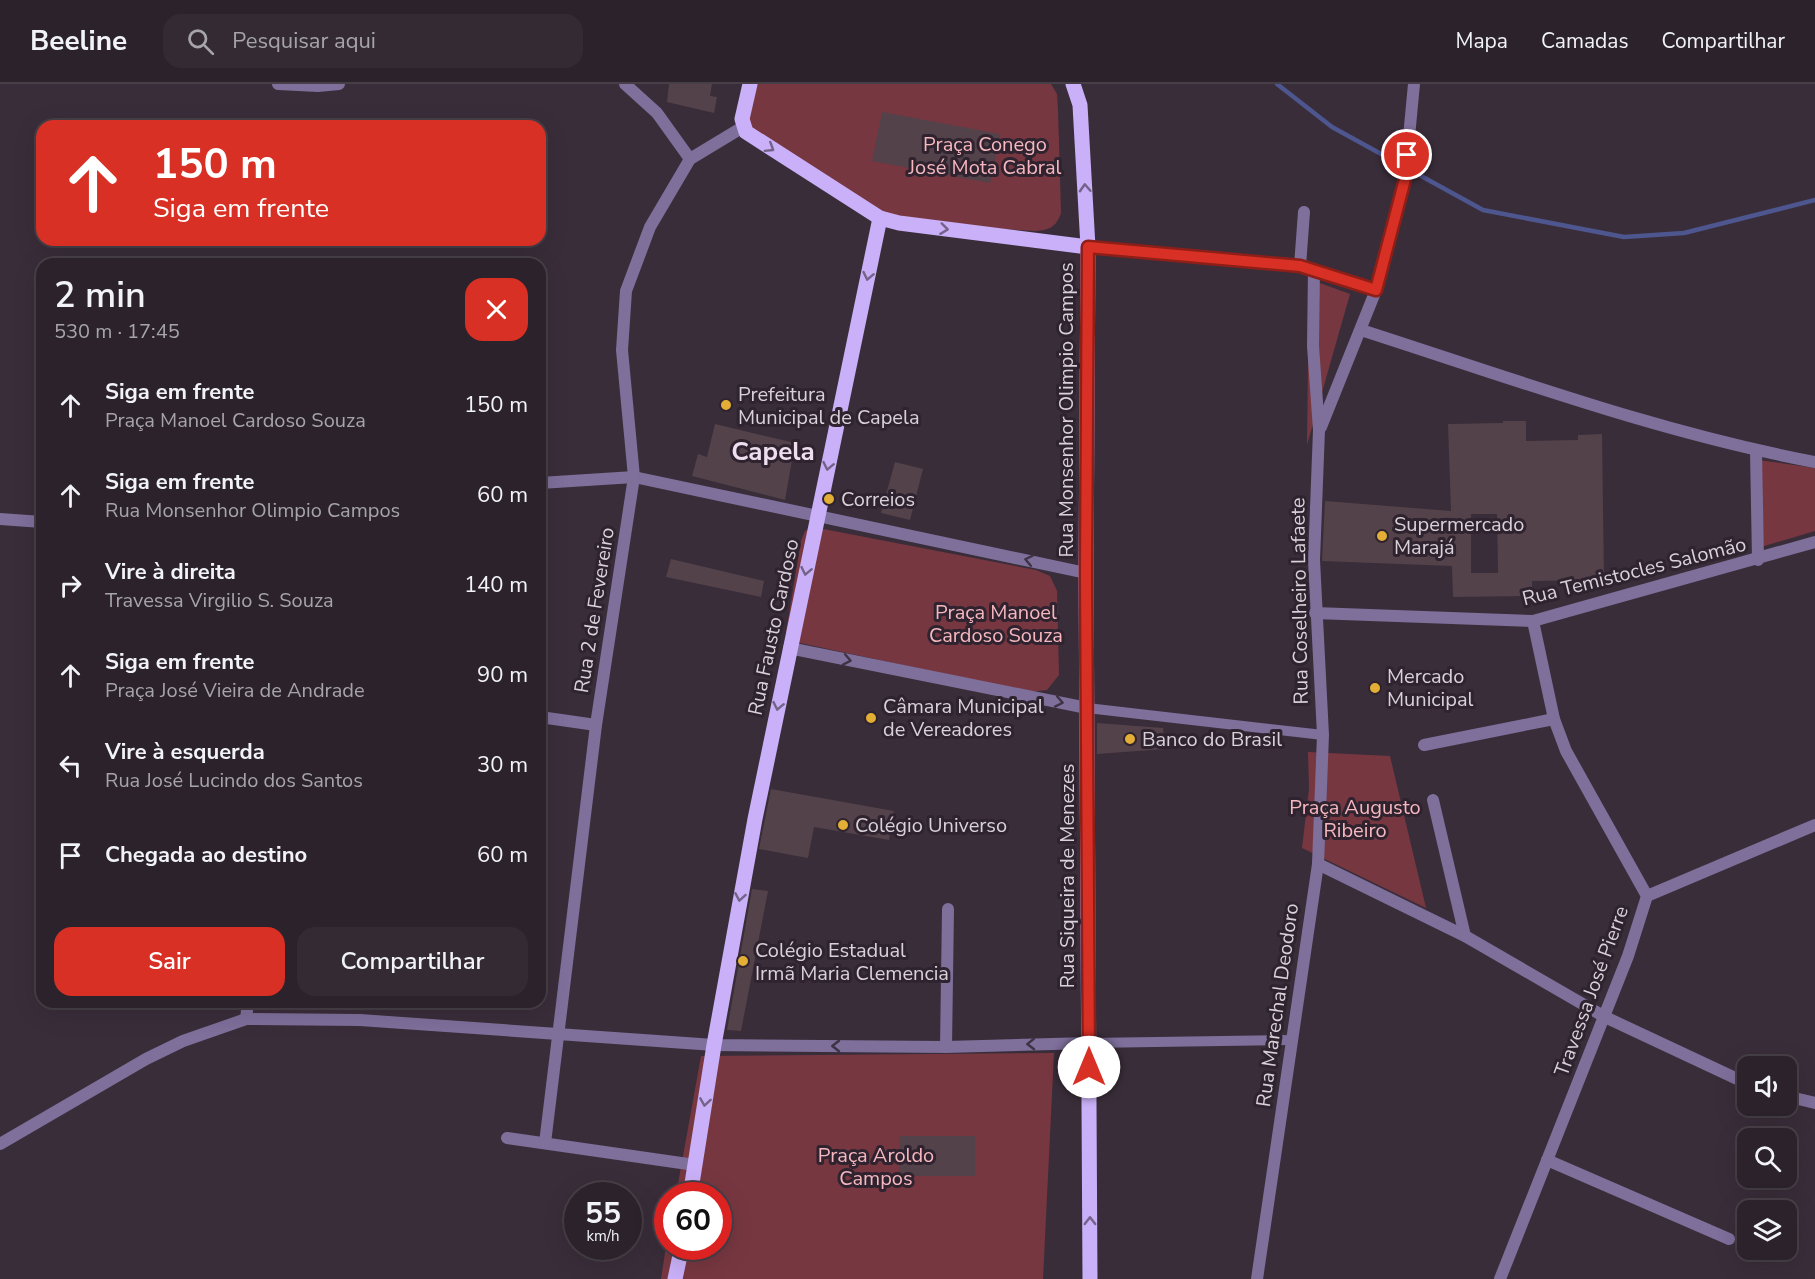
<!DOCTYPE html>
<html lang="pt">
<meta charset="utf-8">
<style>
:root{--surface:#2b222b;--page:#332a33;--text:#f1f3f6;--muted:#a6a4a9;--line:#473f47;--accent:#d93025}
body{margin:0;font-family:"Nunito Sans",sans-serif;background:var(--page);color:var(--text);height:100vh;display:flex;flex-direction:column;font-size:22px;white-space:nowrap}
*{box-sizing:border-box;margin:0}
p{font-size:20px;color:var(--muted)}
.icon{flex:none;width:33px;height:33px;fill:none;stroke:currentColor;stroke-width:2;stroke-linecap:round;stroke-linejoin:round}
.map{position:relative;flex:1;overflow:hidden}
.panel{position:absolute;left:36px;top:174px;width:510px;height:750px;display:flex;flex-direction:column;background:var(--surface);border-radius:18px;box-shadow:0 6px 24px #0002,0 0 0 2px var(--line)}
.panel>*{flex:none}
.guide{position:absolute;left:36px;top:36px;width:510px;height:126px;border-radius:18px;box-shadow:0 6px 24px #0002,0 0 0 2px var(--line);background:#d93025;color:#fff;overflow:hidden}
.fabs{position:absolute;left:1737px;top:972px;display:grid;gap:12px}
.fabs a{display:grid;place-items:center;width:60px;height:60px;border-radius:12px;background:var(--surface);box-shadow:0 6px 24px #0002,0 0 0 2px var(--line);font-size:30px}
.speed{position:absolute;left:564px;top:1098px;display:flex;gap:12px;font-size:30px;font-weight:700;text-align:center}
.speed>*{display:grid;place-content:center;width:78px;height:78px;border-radius:50%;background:var(--surface);box-shadow:0 6px 24px #0002,0 0 0 2px var(--line);line-height:1}
.speed small{font-size:15px;font-weight:400}
.speed .limit{border:9px solid #d22;background:#fff;color:#111}
.pin{position:absolute;display:grid;place-items:center;width:51px;height:51px;color:#fff;margin:-26px;border:3px solid #fff;border-radius:50%;box-shadow:0 2px 6px #0007}
.me{position:absolute;width:66px;margin:-33px;rotate:0deg;stroke-linejoin:round;filter:drop-shadow(0 0 4px #0008)}
.turn{display:flex;align-items:center;gap:21px;height:126px;padding:0 18px;font-size:27px}
.turn .icon{width:78px;height:78px;stroke-width:2.5}
.turn b{display:block;font-size:42px;line-height:51px}
.round{display:grid;place-items:center;flex:none;width:63px;height:63px;border-radius:18px;background:var(--page)}
.summary{display:flex;align-items:center;justify-content:space-between;height:102px;padding:0 18px}
h1{font-size:36px;font-weight:600;line-height:45px}
.button{display:flex;gap:12px;margin-top:auto;padding:12px 18px}
.button a{flex:1;height:69px;border-radius:18px;background:var(--accent);color:#fff;font-size:24px;font-weight:600;line-height:69px;text-align:center}
.button a+a{background:var(--page);color:var(--text)}
ul{padding:0;list-style:none}
li{display:flex;align-items:center;gap:18px;height:90px;padding:0 18px}
li div{flex:1}
li b{display:block;font-size:22px}
li em{font-style:normal}
header{display:flex;align-items:center;gap:36px;box-sizing:border-box;height:84px;padding:0 30px;background:var(--surface);border-bottom:2px solid var(--line)}
header strong{font-size:28px}
nav{display:flex;gap:33px;margin-inline-start:auto;font-size:21px}
.search{width:420px;height:54px;background:var(--page);display:flex;align-items:center;gap:15px;box-sizing:border-box;padding:0 21px;border-radius:18px;color:var(--muted);font-size:22px}
.map>svg:first-child{display:block}
.green{fill:#773741}
.lines{fill:none;stroke-linecap:round;stroke-linejoin:round}
.stream{stroke:#4e568f;stroke-width:4.5}
.building{fill:#53424a;fill-rule:evenodd}
.pedestrian{stroke:#7e6f9b;stroke-width:10}
.minor{stroke:#7e6f9b;stroke-width:12}
.primary{stroke:#c9b0f8;stroke-width:15}
.oneway{stroke:#746289}
.oneway2{stroke:#3e3245}
.route-casing{stroke:#8d1f18;stroke-width:15}
.route{stroke:#d93025;stroke-width:10}
.poi-dot{fill:#e3ae35;stroke:#2e232f;stroke-width:2}
.labels{text-anchor:middle;stroke-width:6;stroke-linejoin:round;paint-order:stroke}
.park-label{font-size:20px;fill:#f6b7be;stroke:#2e232f}
.poi-label{font-size:20px;fill:#d9d1d9;stroke:#2e232f;text-anchor:start}
.street-label{font-size:20px;fill:#d9d1d9;stroke:#2e232f}
.district-label{font-size:26px;font-weight:bold;fill:#eedeef;stroke:#2e232f}
</style>
<header>
<strong>Beeline</strong>
<div class="search"><svg class="icon" aria-label="search" viewBox="0 0 24 24"><circle cx="10" cy="10" r="6"/><path d="M15 15l6 6"/></svg>Pesquisar aqui</div>
<nav><a>Mapa</a><a>Camadas</a><a>Compartilhar</a></nav>
</header>
<div class="map">
<svg width="1815" height="1195" viewBox="0 0 1815 1195">
<rect width="100%" height="100%" fill="#392d39"/>
<g class="green">
<path d="M750 0H1051L1057 10 1058 26 1061 129C1056 143 1050 146 1035 147L880 137 745 39Z"/>
<polygon points="1309,195 1350,210 1307,361"/>
<polygon points="1758,376 1815,384 1815,447 1761,463"/>
<polygon points="813,443 1036,486 1050,492 1057,507 1059,591 1047,606 1029,608 791,557 786,548 801,457 805,447"/>
<polygon points="1308,668 1390,672 1426,824 1302,764 1309,705"/>
<polygon points="1054,969 1043,1195 661,1195 667,1156 668,1162 718,1162 718,1112 676,1111 701,972"/>
</g>
<g class="lines">
<polyline class="stream" points="1277,0 1332,43 1483,126 1624,153 1684,149 1815,116"/>
</g>
<g class="building">
<polygon points="669,0 712,0 710,12 717,13 714,29 667,18"/>
<polygon points="882,28 1000,50 990,99 872,77"/>
<path d="M1503 337H1526V357L1578 356V351L1602 350 1604 496 1532 497V512L1453 513 1452 482 1322 477 1325 417 1451 427 1448 340 1503 339ZM1471 430H1497L1498 489H1471Z"/>
<polygon points="715,340 795,359 785,416 692,392 698,370 707,373"/>
<polygon points="895,378 923,385 910,436 881,429"/>
<polygon points="671,475 764,497 761,513 666,493"/>
<polygon points="1097,639 1163,644 1165,665 1097,670"/>
<polygon points="771,705 894,727 889,756 814,743 808,774 759,765"/>
<polygon points="752,805 768,807 741,947 727,946"/>
<rect x="899" y="1052" width="76" height="40"/>
</g>
<g class="lines">
<g class="pedestrian">
<polyline points="1087,624 1323,651"/>
<polyline points="1089,959 1291,956"/>
</g>
<g class="minor">
<polyline points="278,0 318,2 339,0"/>
<polyline points="625,0 657,29 690,75"/>
<polyline points="1088,163 1300,182 1376,206"/>
<polyline points="1300,182 1304,128"/>
<path d="M1361 246C1511 294 1660 349 1815 378"/>
<polyline points="1321,343 1376,206 1405,95 1414,0"/>
<polyline points="1756,367 1758,476"/>
<polyline points="540,399 634,393 1086,489"/>
<polyline points="0,435 42,438"/>
<polyline points="1315,529 1533,537 1815,458"/>
<polyline points="789,564 1087,624"/>
<polyline points="540,633 596,641"/>
<polyline points="1424,661 1554,635"/>
<polyline points="1433,716 1465,852"/>
<polyline points="1318,780 1465,852 1605,933 1748,1000"/>
<polyline points="1647,812 1815,741"/>
<polyline points="246,935 248,918"/>
<polyline points="946,963 948,825"/>
<polyline points="1786,1012 1815,1019"/>
<polyline points="507,1054 695,1081"/>
<polyline points="545,1059 596,641 634,393 622,266 626,207 650,143 690,75 743,43"/>
<polyline points="0,1060 146,975 183,957 246,935 360,936 714,961 946,963 1089,959"/>
<polyline points="1547,1076 1729,1155"/>
<polyline points="1257,1195 1318,780 1323,651 1314,476 1319,346 1313,262 1314,185"/>
<polyline points="1500,1195 1628,872 1647,812 1566,667 1554,635 1533,537"/>
</g>
<g class="primary">
<polyline points="750,0 742,35 746,48 880,134 899,139 1088,163"/>
<polyline points="1073,0 1080,21 1088,163 1086,489 1090,1195"/>
<polyline points="690,1112 714,961 755,735 880,134"/>
<polyline points="675,1195 682,1162"/>
</g>
</g>
<defs><path id="oneway-chevron" d="M-2-3.5L2.5 0L-2 3.5" fill="none" stroke-width="1.6" stroke-linecap="round" stroke-linejoin="round" transform="scale(1.5)"/></defs>
<g class="oneway">
<use href="#oneway-chevron" transform="translate(770 64) rotate(32)"/>
<use href="#oneway-chevron" transform="translate(1085 104) rotate(-93)"/>
<use href="#oneway-chevron" transform="translate(944 145) rotate(7)"/>
<use href="#oneway-chevron" transform="translate(868 192) rotate(102)"/>
<use href="#oneway-chevron" transform="translate(828 382) rotate(102)"/>
<use href="#oneway-chevron" transform="translate(806 487) rotate(102)"/>
<use href="#oneway-chevron" transform="translate(778 622) rotate(102)"/>
<use href="#oneway-chevron" transform="translate(740 813) rotate(100)"/>
<use href="#oneway-chevron" transform="translate(705 1018) rotate(99)"/>
<use href="#oneway-chevron" transform="translate(1090 1137) rotate(-90)"/>
</g>
<g class="oneway2">
<use href="#oneway-chevron" transform="translate(1029 476) rotate(-168)"/>
<use href="#oneway-chevron" transform="translate(847 576) rotate(11)"/>
<use href="#oneway-chevron" transform="translate(1059 618) rotate(11)"/>
<use href="#oneway-chevron" transform="translate(1031 960) rotate(179)"/>
<use href="#oneway-chevron" transform="translate(836 962) rotate(-180)"/>
</g>
<g class="lines">
<defs>
<polyline id="route" points="1089,983 1086,489 1088,163 1300,182 1376,206 1405,95 1407,71"/>
</defs>
<use href="#route" class="route-casing"/>
<use href="#route" class="route"/>
</g>
<g class="poi-dot">
<circle cx="726" cy="321" r="6"/>
<circle cx="829" cy="415" r="6"/>
<circle cx="1382" cy="452" r="6"/>
<circle cx="1375" cy="604" r="6"/>
<circle cx="871" cy="634" r="6"/>
<circle cx="1130" cy="655" r="6"/>
<circle cx="843" cy="741" r="6"/>
<circle cx="743" cy="877" r="6"/>
</g>
<g class="labels">
<g class="park-label">
<text x="985" y="67">Praça Conego<tspan x="985" dy="23">José Mota Cabral</tspan></text>
<text x="996" y="535">Praça Manoel<tspan x="996" dy="23">Cardoso Souza</tspan></text>
<text x="1355" y="730">Praça Augusto<tspan x="1355" dy="23">Ribeiro</tspan></text>
<text x="876" y="1078">Praça Aroldo<tspan x="876" dy="23">Campos</tspan></text>
</g>
<g class="poi-label">
<text x="738" y="317">Prefeitura<tspan x="738" dy="23">Municipal de Capela</tspan></text>
<text x="841" y="422">Correios</text>
<text x="1394" y="447">Supermercado<tspan x="1394" dy="23">Marajá</tspan></text>
<text x="1387" y="599">Mercado<tspan x="1387" dy="23">Municipal</tspan></text>
<text x="883" y="629">Câmara Municipal<tspan x="883" dy="23">de Vereadores</tspan></text>
<text x="1142" y="662">Banco do Brasil</text>
<text x="855" y="748">Colégio Universo</text>
<text x="755" y="873">Colégio Estadual<tspan x="755" dy="23">Irmã Maria Clemencia</tspan></text>
</g>
<g class="street-label">
<text transform="translate(1066 326) rotate(-90)" y="7">Rua Monsenhor Olimpio Campos</text>
<text transform="translate(1634 487) rotate(-14)" y="7">Rua Temistocles Salomão</text>
<text transform="translate(1299 517) rotate(-91)" y="7">Rua Coselheiro Lafaete</text>
<text transform="translate(594 526) rotate(-81)" y="7">Rua 2 de Fevereiro</text>
<text transform="translate(773 543) rotate(-78)" y="7">Rua Fausto Cardoso</text>
<text transform="translate(1067 792) rotate(-90)" y="7">Rua Siqueira de Menezes</text>
<text transform="translate(1591 907) rotate(-70)" y="7">Travessa José Pierre</text>
<text transform="translate(1277 921) rotate(-82)" y="7">Rua Marechal Deodoro</text>
</g>
<g class="district-label">
<text x="773" y="376">Capela</text>
</g>
</g>
</svg>
<div class="fabs">
<a><svg class="icon" aria-label="sound" viewBox="0 0 24 24"><path d="M4 9h4l5-4v14l-5-4H4zM17 9q2 3 0 6"/></svg></a>
<a><svg class="icon" aria-label="search" viewBox="0 0 24 24"><circle cx="10" cy="10" r="6"/><path d="M15 15l6 6"/></svg></a>
<a><svg class="icon" aria-label="layers" viewBox="0 0 24 24"><path d="M12 4l9 5-9 5-9-5zM3 14l9 5 9-5"/></svg></a>
</div>
<div class="speed"><div>55<small>km/h</small></div><div class="limit">60</div></div>
<div class="pin" style="left:1407px;top:71px;background:#d93025"><svg class="icon" aria-label="arrive" viewBox="0 0 24 24"><path d="M6 21V4h12l-3 4 3 4H6"/></svg></div>
<svg class="me" style="left:1089px;top:983px" viewBox="-20 -20 40 40"><circle r="19" fill="#fff"/><path d="M0-13L10 11 0 6-10 11z" fill="#d93025"/></svg>
<div class="guide">
<div class="turn"><svg class="icon" aria-label="ahead" viewBox="0 0 24 24"><path d="M12 20V5M6 11l6-6 6 6"/></svg><div><b>150 m</b>Siga em frente</div></div>
</div>
<section class="panel">
<div class="summary"><div><h1>2 min</h1><p>530 m · 17:45</p></div><a class="round" style="background:#d93025;color:#fff"><svg class="icon" aria-label="close" viewBox="0 0 24 24"><path d="M6 6l12 12M18 6L6 18"/></svg></a></div>
<ul>
<li><svg class="icon" aria-label="ahead" viewBox="0 0 24 24"><path d="M12 20V5M6 11l6-6 6 6"/></svg><div><b>Siga em frente</b><p>Praça Manoel Cardoso Souza</p></div><em>150 m</em></li>
<li><svg class="icon" aria-label="ahead" viewBox="0 0 24 24"><path d="M12 20V5M6 11l6-6 6 6"/></svg><div><b>Siga em frente</b><p>Rua Monsenhor Olimpio Campos</p></div><em>60 m</em></li>
<li><svg class="icon" aria-label="right" viewBox="0 0 24 24"><path d="M7 20v-9h11M14 6l5 5-5 5"/></svg><div><b>Vire à direita</b><p>Travessa Virgilio S. Souza</p></div><em>140 m</em></li>
<li><svg class="icon" aria-label="ahead" viewBox="0 0 24 24"><path d="M12 20V5M6 11l6-6 6 6"/></svg><div><b>Siga em frente</b><p>Praça José Vieira de Andrade</p></div><em>90 m</em></li>
<li><svg class="icon" aria-label="left" viewBox="0 0 24 24"><path d="M17 20v-9H6M10 6l-5 5 5 5"/></svg><div><b>Vire à esquerda</b><p>Rua José Lucindo dos Santos</p></div><em>30 m</em></li>
<li><svg class="icon" aria-label="arrive" viewBox="0 0 24 24"><path d="M6 21V4h12l-3 4 3 4H6"/></svg><div><b>Chegada ao destino</b></div><em>60 m</em></li>
</ul>
<div class="button"><a>Sair</a><a>Compartilhar</a></div>
</section>
</div>
